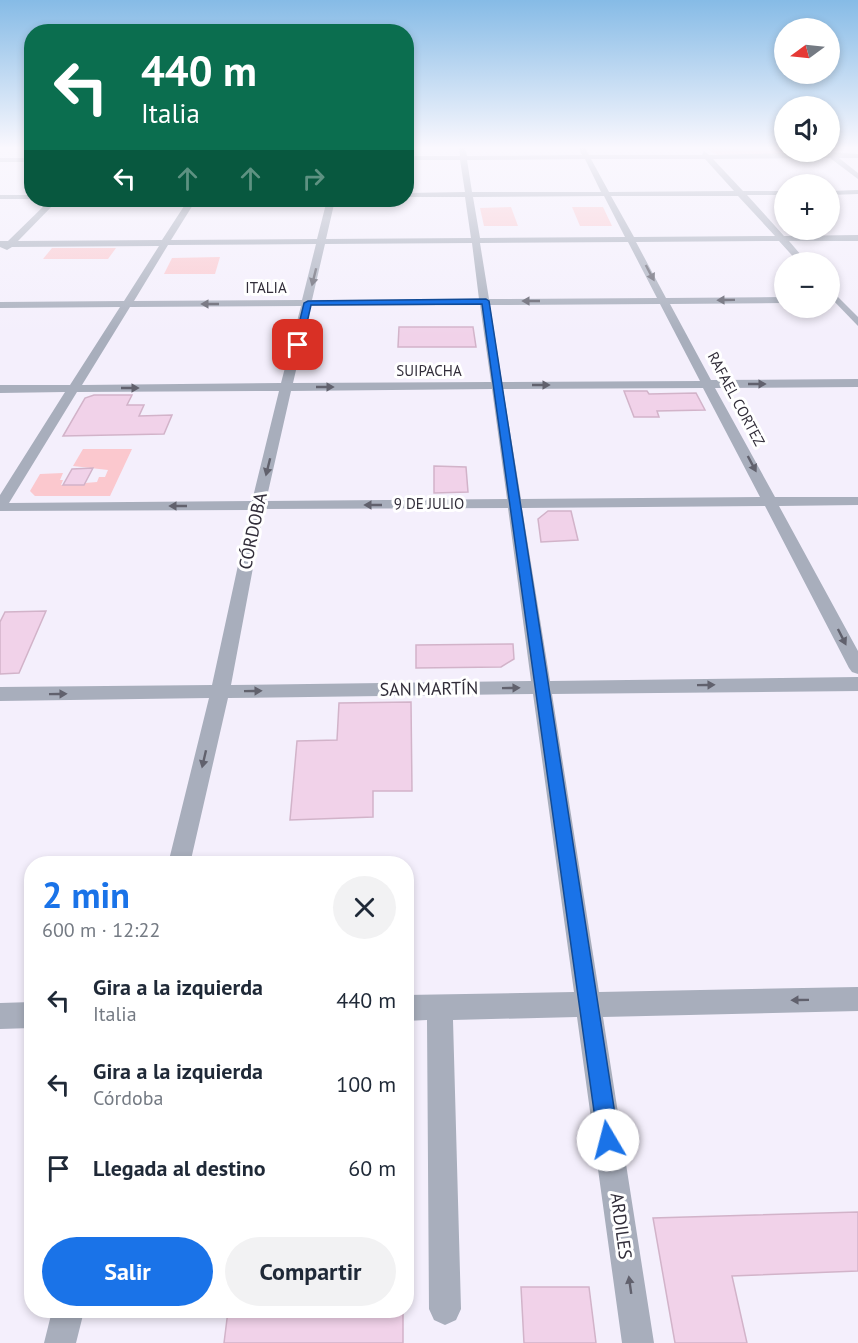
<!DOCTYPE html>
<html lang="es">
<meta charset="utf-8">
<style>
:root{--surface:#fff;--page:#f2f2f3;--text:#1f2937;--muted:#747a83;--accent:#1a73e8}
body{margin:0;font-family:"PT Sans",sans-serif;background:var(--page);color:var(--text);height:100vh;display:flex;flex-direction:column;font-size:22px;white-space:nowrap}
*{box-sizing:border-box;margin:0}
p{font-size:20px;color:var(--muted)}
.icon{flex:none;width:33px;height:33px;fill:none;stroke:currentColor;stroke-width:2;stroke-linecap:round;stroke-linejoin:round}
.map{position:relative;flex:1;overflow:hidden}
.panel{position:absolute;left:24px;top:856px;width:390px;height:462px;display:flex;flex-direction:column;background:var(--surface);border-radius:24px;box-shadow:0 3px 9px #0003}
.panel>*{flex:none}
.guide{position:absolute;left:24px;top:24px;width:390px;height:183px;border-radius:24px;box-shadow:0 3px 9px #0003;background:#0b6e4f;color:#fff;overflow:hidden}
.needle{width:39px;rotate:255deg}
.buttons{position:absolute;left:774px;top:18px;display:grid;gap:12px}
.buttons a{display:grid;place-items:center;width:66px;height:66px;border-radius:50%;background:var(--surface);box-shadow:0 3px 9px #0003;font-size:30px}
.pin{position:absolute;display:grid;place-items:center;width:51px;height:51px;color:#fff;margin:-26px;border-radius:12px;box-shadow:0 3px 9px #0006}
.me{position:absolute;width:66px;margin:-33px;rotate:352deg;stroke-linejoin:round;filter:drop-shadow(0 0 4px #0008)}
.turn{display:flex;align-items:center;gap:21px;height:126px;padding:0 18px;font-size:27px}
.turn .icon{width:78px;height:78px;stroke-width:2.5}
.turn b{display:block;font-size:42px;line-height:51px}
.lanes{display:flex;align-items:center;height:57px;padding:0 18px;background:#0003;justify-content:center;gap:30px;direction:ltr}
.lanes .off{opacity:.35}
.round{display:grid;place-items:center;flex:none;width:63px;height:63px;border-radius:32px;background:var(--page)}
.summary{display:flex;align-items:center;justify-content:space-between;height:102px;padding:0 18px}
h1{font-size:36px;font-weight:700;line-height:45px;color:var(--accent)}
.button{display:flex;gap:12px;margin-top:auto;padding:12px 18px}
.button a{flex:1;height:69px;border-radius:36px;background:var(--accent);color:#fff;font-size:24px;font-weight:700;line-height:69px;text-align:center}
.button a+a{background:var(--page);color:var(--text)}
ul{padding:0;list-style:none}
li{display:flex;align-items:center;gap:18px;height:84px;padding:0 18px}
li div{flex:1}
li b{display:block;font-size:22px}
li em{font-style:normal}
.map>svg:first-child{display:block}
.green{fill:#fbc8ce}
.building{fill:#f1d2e9;stroke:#d2b3c9;stroke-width:1.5}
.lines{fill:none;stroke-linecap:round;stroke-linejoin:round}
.minor{fill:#a8aebc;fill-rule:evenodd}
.oneway{fill:#61616d}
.route{fill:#1a73e8;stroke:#114b97;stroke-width:1.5}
.labels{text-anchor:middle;stroke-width:6;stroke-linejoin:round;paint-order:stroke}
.far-street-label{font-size:15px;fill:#312d39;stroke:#fff}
.street-label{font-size:18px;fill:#312d39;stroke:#fff}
</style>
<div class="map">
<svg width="858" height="1343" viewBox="0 0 858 1343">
<rect width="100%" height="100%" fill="#f4effc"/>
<g class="green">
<polygon points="707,148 819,153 720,155 713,153"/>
<polygon points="511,207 518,226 484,226 480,208"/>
<polygon points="572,207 603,207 612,226 580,226"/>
<polygon points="52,248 116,248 108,259 43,259"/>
<polygon points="220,257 215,274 164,274 172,258"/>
<polygon points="83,449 132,449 110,496 35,496 30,491 40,474 63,473 60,480 63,480 61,485 97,482 99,477 105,477 108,470 73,466"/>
</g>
<g class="building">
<polygon points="399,327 473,327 476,347 398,347"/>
<polygon points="624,391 647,391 649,394 696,393 705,410 657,411 659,417 634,417"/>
<polygon points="94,395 132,395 127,405 144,405 139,416 172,415 164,434 63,436 85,398"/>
<polygon points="434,466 466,467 468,492 434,493"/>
<polygon points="93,468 84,485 63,485 72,469"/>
<polygon points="548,511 571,511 578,540 541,542 538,519"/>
<polygon points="46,611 19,673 0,674 0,622 5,612"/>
<polygon points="513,644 514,659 501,667 416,668 416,645"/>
<polygon points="411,702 412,791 373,791 373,817 290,820 297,741 337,740 339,703"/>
<polygon points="858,1212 858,1271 732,1276 747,1343 675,1343 653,1218"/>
<polygon points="521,1287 589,1287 596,1343 524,1343"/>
<polygon points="228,1311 403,1311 403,1343 224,1343"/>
</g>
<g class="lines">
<g class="minor">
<path d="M459 148H465L467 156 582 155 579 148H585L589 155H702L704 151 709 155 829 152 858 154V158H839L858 173V179L830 158 713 159 743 191H784V195H747L784 236 858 235V241H789L807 262H798L779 241 636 242 666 298 784 297V303L670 304 711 380 858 379V387L715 388 775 497H858V505L779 506 858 651V674L852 672 849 668 765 506 522 508 550 681 858 677V691L552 694 599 992 858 987V1011L603 1017 654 1343H622L577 1017 453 1020 461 1309 456 1320 445 1325 434 1320 429 1309 427 1020 406 1021V995L574 992 533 694 228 698 190 864H168L209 698 0 701V687L212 685 250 510 0 511V495L65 392 0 393V385H70L120 307 0 308V302L124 301 159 246 12 247 7 250 0 247V241H8L50 200H58L18 241 162 240 188 200H196L171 240 317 239 327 200H335L326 239 471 238 465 197H406V193L465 192 460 160H406V156H460ZM585 159 601 192H472L467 160ZM591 159H705L734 191 609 192ZM604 196 625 237 480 238 473 197ZM611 196H738L775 236 634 237ZM628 242 657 298 489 299 480 243ZM472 243 479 299 312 300 325 244ZM316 244 302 300 134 301 168 245ZM660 304 700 381 502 382 490 305ZM480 305 491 382 293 383 311 306ZM301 306 281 383 82 385 130 307ZM703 388 760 497 521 499 503 389ZM492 389 507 499 266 501 291 391ZM279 391 252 501 9 503 77 392ZM508 508 531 681 231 685 264 509Z"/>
<rect x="0" y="158" width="32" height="4"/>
<polygon points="858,190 858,194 830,195 830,191"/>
<rect x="0" y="195" width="32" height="4"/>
<polygon points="830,289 858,317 858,326 830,297"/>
<polygon points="32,1002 32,1028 0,1029 0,1003"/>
<polygon points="52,1311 84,1311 76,1343 44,1343"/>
</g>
</g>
<defs><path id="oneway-solid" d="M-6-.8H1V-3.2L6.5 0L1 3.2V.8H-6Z" transform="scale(1.5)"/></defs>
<g class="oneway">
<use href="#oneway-solid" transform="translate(650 273) rotate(62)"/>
<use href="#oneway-solid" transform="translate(314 277) rotate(104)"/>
<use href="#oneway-solid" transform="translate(726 300) rotate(179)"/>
<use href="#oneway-solid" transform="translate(531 301) rotate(180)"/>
<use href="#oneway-solid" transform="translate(210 304) rotate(180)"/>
<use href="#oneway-solid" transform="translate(757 384)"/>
<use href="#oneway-solid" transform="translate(541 385)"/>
<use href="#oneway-solid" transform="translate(325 387)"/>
<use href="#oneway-solid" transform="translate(130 388)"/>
<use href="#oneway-solid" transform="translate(752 464) rotate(62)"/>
<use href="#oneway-solid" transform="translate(268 467) rotate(104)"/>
<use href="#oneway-solid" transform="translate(373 505) rotate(180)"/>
<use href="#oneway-solid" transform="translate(178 506) rotate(180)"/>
<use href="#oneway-solid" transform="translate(842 637) rotate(63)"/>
<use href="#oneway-solid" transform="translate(706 685) rotate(-1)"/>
<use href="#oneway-solid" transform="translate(511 688) rotate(-1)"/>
<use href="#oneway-solid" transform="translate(253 691) rotate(-1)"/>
<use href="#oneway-solid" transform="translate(58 694) rotate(-1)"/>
<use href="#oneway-solid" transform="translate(204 759) rotate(103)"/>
<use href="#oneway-solid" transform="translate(800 1000) rotate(179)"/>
<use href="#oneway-solid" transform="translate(630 1285) rotate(-98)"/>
</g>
<linearGradient id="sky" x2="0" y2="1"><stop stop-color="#86bbe6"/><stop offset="0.44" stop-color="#faf8fe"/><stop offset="1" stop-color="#faf8fe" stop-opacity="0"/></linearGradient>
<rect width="858" height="336" fill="url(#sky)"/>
<polygon class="route" points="486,299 489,301 619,1140 616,1147 608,1150 601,1147 598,1140 482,304 311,305 302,345 298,347 294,345 304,303 308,301"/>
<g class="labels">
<g class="far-street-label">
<text x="266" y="293">ITALIA</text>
<text x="429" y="376">SUIPACHA</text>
<text transform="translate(736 399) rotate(62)" y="5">RAFAEL CORTEZ</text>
<text x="429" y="509">9 DE JULIO</text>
</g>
<g class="street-label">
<text transform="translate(253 531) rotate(-78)" y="6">CÓRDOBA</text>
<text transform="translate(429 689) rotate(-1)" y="6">SAN MARTÍN</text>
<text transform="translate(621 1226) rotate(82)" y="6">ARDILES</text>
</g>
</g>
</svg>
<div class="buttons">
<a><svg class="needle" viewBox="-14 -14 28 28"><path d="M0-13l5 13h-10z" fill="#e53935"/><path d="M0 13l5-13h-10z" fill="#747a83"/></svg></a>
<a><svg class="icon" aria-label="sound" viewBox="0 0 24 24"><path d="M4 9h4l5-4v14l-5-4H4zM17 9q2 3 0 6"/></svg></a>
<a>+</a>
<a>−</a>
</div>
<div class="pin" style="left:298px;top:345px;background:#d93025"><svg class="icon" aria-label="arrive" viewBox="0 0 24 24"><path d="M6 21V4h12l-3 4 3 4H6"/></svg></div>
<svg class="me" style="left:608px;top:1140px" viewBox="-20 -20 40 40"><circle r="19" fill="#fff"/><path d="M0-13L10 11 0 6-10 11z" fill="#1a73e8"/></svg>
<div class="guide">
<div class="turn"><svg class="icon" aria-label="left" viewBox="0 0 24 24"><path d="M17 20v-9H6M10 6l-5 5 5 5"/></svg><div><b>440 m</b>Italia</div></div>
<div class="lanes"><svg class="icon" aria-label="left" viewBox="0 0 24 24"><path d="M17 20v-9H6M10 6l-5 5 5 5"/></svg><svg class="icon off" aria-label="ahead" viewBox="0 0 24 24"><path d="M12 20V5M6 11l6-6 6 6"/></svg><svg class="icon off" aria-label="ahead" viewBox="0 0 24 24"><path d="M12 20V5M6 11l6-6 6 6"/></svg><svg class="icon off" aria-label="right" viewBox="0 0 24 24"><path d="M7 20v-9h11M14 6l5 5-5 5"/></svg></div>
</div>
<section class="panel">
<div class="summary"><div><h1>2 min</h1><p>600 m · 12:22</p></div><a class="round"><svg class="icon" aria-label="close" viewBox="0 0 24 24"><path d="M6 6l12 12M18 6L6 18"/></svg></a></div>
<ul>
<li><svg class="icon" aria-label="left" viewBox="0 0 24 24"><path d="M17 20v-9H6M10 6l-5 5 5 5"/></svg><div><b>Gira a la izquierda</b><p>Italia</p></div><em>440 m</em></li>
<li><svg class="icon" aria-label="left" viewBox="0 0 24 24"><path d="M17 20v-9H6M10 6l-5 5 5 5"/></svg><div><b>Gira a la izquierda</b><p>Córdoba</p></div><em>100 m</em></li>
<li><svg class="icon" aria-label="arrive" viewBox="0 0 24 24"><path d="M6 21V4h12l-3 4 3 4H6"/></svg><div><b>Llegada al destino</b></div><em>60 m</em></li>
</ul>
<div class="button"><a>Salir</a><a>Compartir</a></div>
</section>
</div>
